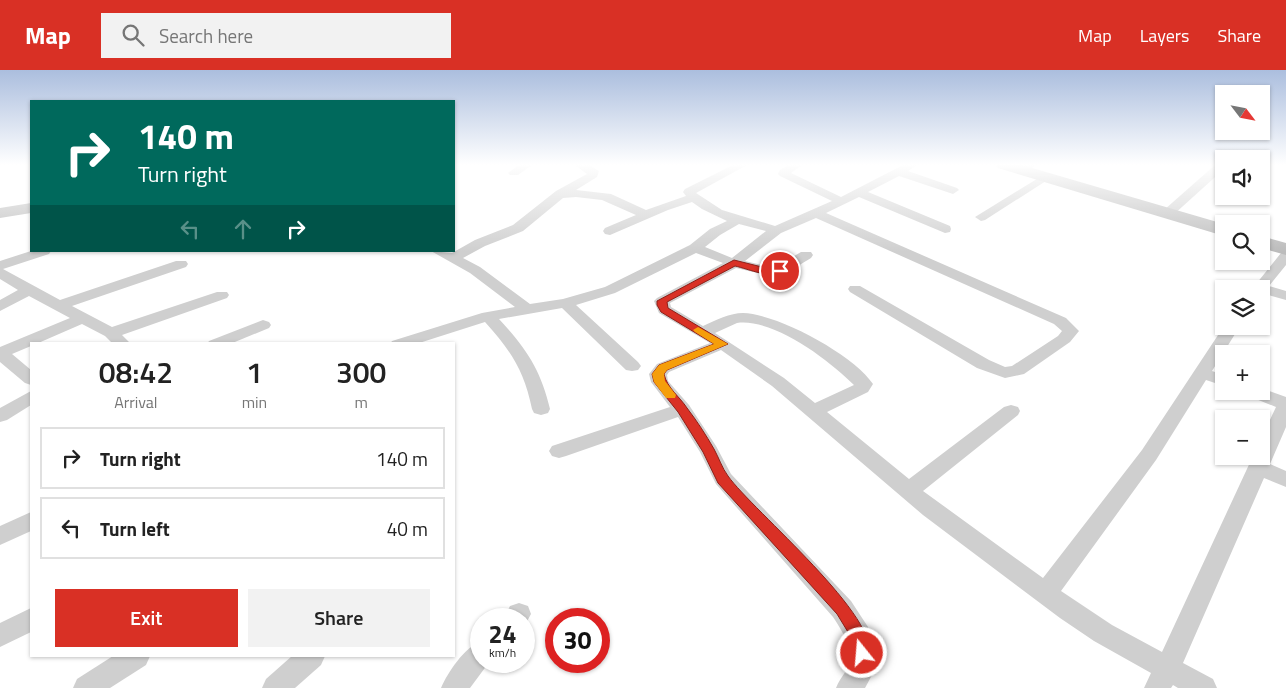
<!DOCTYPE html>
<meta charset="utf-8">
<style>
:root{--surface:#fff;--page:#f2f2f2;--text:#222;--muted:#767676;--line:#e0e0e0;--accent:#d93025}
body{margin:0;font-family:"Titillium Web",sans-serif;background:var(--page);color:var(--text);height:100vh;display:flex;flex-direction:column;font-size:19px;white-space:nowrap}
*{box-sizing:border-box;margin:0}
p{font-size:16px;color:var(--muted)}
.icon{flex:none;width:28px;height:28px;fill:none;stroke:currentColor;stroke-width:2;stroke-linecap:round;stroke-linejoin:round}
.map{position:relative;flex:1;overflow:hidden}
.side{position:absolute;left:30px;top:272px;width:425px;height:315px;display:flex;flex-direction:column;background:var(--surface);border-radius:0px;box-shadow:0 1px 4px #0004}
.side>*{flex:none}
.top-card{position:absolute;left:30px;top:30px;width:425px;height:152px;border-radius:0px;box-shadow:0 1px 4px #0004;background:#00695c;color:#fff;overflow:hidden}
.needle{width:32px;rotate:122deg}
.fabs{position:absolute;left:1215px;top:15px;display:grid;gap:10px}
.fabs a{display:grid;place-items:center;width:55px;height:55px;border-radius:0px;background:var(--surface);box-shadow:0 1px 4px #0004;font-size:25px}
.speed{position:absolute;left:470px;top:538px;display:flex;gap:10px;font-size:25px;font-weight:700;text-align:center}
.speed>*{display:grid;place-content:center;width:65px;height:65px;border-radius:50%;background:var(--surface);box-shadow:0 1px 4px #0004;line-height:1}
.speed small{font-size:12px;font-weight:400}
.speed .limit{border:8px solid #d22;background:#fff;color:#111}
.pin{position:absolute;display:grid;place-items:center;width:42px;height:42px;color:#fff;margin:-21px;border:2px solid #fff;border-radius:50%;box-shadow:0 1px 5px #0007}
.me{position:absolute;width:55px;margin:-28px;rotate:343deg;stroke-linejoin:round;filter:drop-shadow(0 0 4px #0008)}
.turn{display:flex;align-items:center;gap:18px;height:105px;padding:0 25px;font-size:22px}
.turn .icon{width:65px;height:65px;stroke-width:2.5}
.turn b{display:block;font-size:35px;line-height:42px}
.lanes{display:flex;align-items:center;height:48px;padding:0 25px;background:#0003;justify-content:center;gap:25px;direction:ltr}
.lanes .off{opacity:.35}
.eta{display:flex;justify-content:space-evenly;align-items:center;height:85px;text-align:center}
.eta b{font-size:30px;font-weight:600;line-height:35px}
.cta{display:flex;gap:10px;margin-top:auto;padding:10px 25px}
.cta a{flex:1;height:58px;border-radius:0px;background:var(--accent);color:#fff;font-size:20px;font-weight:600;line-height:58px;text-align:center}
.cta a+a{background:var(--page);color:var(--text)}
ul{padding:0;list-style:none}
li{display:flex;align-items:center;gap:15px;height:62px;margin:0 10px 8px;padding:0 15px;border:2px solid var(--line);border-radius:0px}
li div{flex:1}
li b{display:block;font-size:19px}
li em{font-style:normal}
header{display:flex;align-items:center;gap:30px;box-sizing:border-box;height:70px;padding:0 25px;background:var(--accent);color:#fff}
header strong{font-size:24px}
nav{display:flex;gap:28px;margin-inline-start:auto;font-size:18px}
.search{width:350px;height:45px;background:var(--page);display:flex;align-items:center;gap:12px;box-sizing:border-box;padding:0 18px;border-radius:0px;color:var(--muted);font-size:19px}
.map>svg:first-child{display:block}
.lines{fill:none;stroke-linecap:round;stroke-linejoin:round}
.street{fill:#cfcfcf;fill-rule:evenodd}
.secondary{fill:#bcbcbc;fill-rule:evenodd}
.route{fill:#d93025;stroke:#8d1f18}
.slow{fill:#f59e0b}
</style>
<header>
<strong>Map</strong>
<div class="search"><svg class="icon" aria-label="search" viewBox="0 0 24 24"><circle cx="10" cy="10" r="6"/><path d="M15 15l6 6"/></svg>Search here</div>
<nav><a>Map</a><a>Layers</a><a>Share</a></nav>
</header>
<div class="map">
<svg width="1286" height="618" viewBox="0 0 1286 618">
<rect width="100%" height="100%" fill="#fff"/>
<g class="lines">
<g class="street">
<polygon points="519,95 532,95 518,105 510,105 508,103"/>
<path d="M575 95H589L599 101 597 107 576 120 611 124 646 140 686 126 683 122 685 119 733 95H747L696 123 722 140 775 156 832 131 780 106 778 104 780 100 788 95H802L791 103 841 127 903 95H917L908 101 957 118 959 120 953 124 899 106 868 122 950 156 951 159 950 162 945 163 859 127 826 143 1066 248 1079 261 1070 272 1024 304 1005 308 977 298 850 222 848 219 850 216H860L989 290 1005 297 1012 296 1058 266 1062 261 1054 254 816 148 781 163 745 191 774 198 801 182H811L813 185 811 188C774 211 777 207 736 198L670 233 671 237 703 256C716 250 730 243 743 243 778 244 854 285 873 314L868 322 827 342 909 409 1004 337 1011 335 1018 337 1020 341 1018 345 923 421 1043 508 1142 380 1224 256H1240L1212 301 1224 305V316L1206 310 1156 390 1061 521 1112 555 1162 582 1253 386H1261V369L1276 337 1246 325 1243 321H1261V318L1286 327V357L1270 394 1286 401V417L1264 408 1183 593 1213 609 1217 618H1178L1173 615 1171 618H1144L1151 603 1094 571 1060 548 923 445 772 316 721 280 669 302 667 305 668 311 689 335 716 376 731 404 851 531 868 557 875 583 872 605 865 618H836C838 612 842 607 846 601 856 582 843 562 833 547L716 414 700 382 678 347 566 386 559 388 552 386 549 381 552 376 670 337 651 312 649 304 657 294 710 273 659 243 654 231 657 228 723 193 696 183 615 223 576 235 638 292 641 296 638 300 632 301 626 300 562 238 499 249C526 278 541 300 550 339L548 343 541 345 534 343 532 339C524 300 511 281 485 252L416 274H390L392 271 482 243 515 237 470 203 431 181 452 183 475 170 513 155 556 121 587 104ZM576 127 602 130 636 145 605 158 603 161 605 164 610 165 668 140 692 132 702 139 727 151 710 159 690 175 605 217 563 229 530 234 480 197 463 188 485 176 523 161 563 128ZM739 154 766 161 732 188 705 177 720 165ZM737 253C774 248 829 290 854 315L815 333 784 308 715 263Z"/>
<polygon points="1025,95 1036,95 1030,99 1026,98"/>
<polygon points="1215,95 1224,95 1224,99 1172,146 1164,146 1162,143 1164,140"/>
<polygon points="1045,104 1051,107 1049,109 985,150 981,151 975,147"/>
<polygon points="31,181 51,181 49,184 3,199 60,230 176,191 186,191 188,194 186,197 72,236 112,257 217,222 227,222 229,225 227,228 122,265 131,274 113,274 105,266 82,254 36,274 31,274 31,276 12,284 31,300 31,315 25,313 0,292 0,277 70,248 29,226 0,241 0,230 18,220 0,209 0,191"/>
<polygon points="1286,182 1286,195 1269,216 1286,221 1286,230 1261,223 1261,219 1252,219 1281,183"/>
<polygon points="263,250 269,252 271,255 269,258 230,274 207,274 209,271"/>
<polygon points="31,321 31,335 7,350 0,352 0,338"/>
<polygon points="31,442 31,461 0,475 0,456"/>
<polygon points="519,533 528,536 531,544 524,557 524,549 503,549 510,536"/>
<polygon points="31,538 31,562 0,577 0,553"/>
<path d="M481 571V591H490L470 618H441C448 602 464 578 481 571Z"/>
<polygon points="113,586 150,586 146,595 110,618 73,618 77,609"/>
<polygon points="292,586 325,586 321,595 295,618 262,618 266,609"/>
</g>
<g class="secondary">
<polygon points="996,95 1022,95 1224,154 1224,166 998,98"/>
<polygon points="31,133 31,143 0,148 0,138"/>
<polygon points="1261,166 1286,173 1286,185 1261,178"/>
</g>
</g>
<linearGradient id="sky" x2="0" y2="1"><stop stop-color="#abbede"/><stop offset="0.52" stop-color="#fff"/><stop offset="1" stop-color="#fff" stop-opacity="0"/></linearGradient>
<rect width="1286" height="182" fill="url(#sky)"/>
<path class="route" d="M734 190 766 198H780L785 201C772 210 749 199 735 196L667 232 668 238 728 274 667 300 664 304C667 318 680 327 687 338 697 351 706 365 714 379 719 388 722 398 728 406 752 440 885 550 868 588L862 591 856 588 851 567 837 544 718 413 703 382 678 342 654 312 652 304 659 295 714 274 661 242 657 235V231Z"/>
<polygon class="slow" points="698,257 728,274 667,300 664,304 665,311 676,325 675,328 666,328 654,312 652,304 659,295 714,274 695,262 693,260"/>
</svg>
<div class="fabs">
<a><svg class="needle" viewBox="-14 -14 28 28"><path d="M0-13l5 13h-10z" fill="#e53935"/><path d="M0 13l5-13h-10z" fill="#767676"/></svg></a>
<a><svg class="icon" aria-label="sound" viewBox="0 0 24 24"><path d="M4 9h4l5-4v14l-5-4H4zM17 9q2 3 0 6"/></svg></a>
<a><svg class="icon" aria-label="search" viewBox="0 0 24 24"><circle cx="10" cy="10" r="6"/><path d="M15 15l6 6"/></svg></a>
<a><svg class="icon" aria-label="layers" viewBox="0 0 24 24"><path d="M12 4l9 5-9 5-9-5zM3 14l9 5 9-5"/></svg></a>
<a>+</a>
<a>−</a>
</div>
<div class="speed"><div>24<small>km/h</small></div><div class="limit">30</div></div>
<div class="pin" style="left:780px;top:201px;background:#d93025"><svg class="icon" aria-label="arrive" viewBox="0 0 24 24"><path d="M6 21V4h12l-3 4 3 4H6"/></svg></div>
<svg class="me" style="left:862px;top:583px" viewBox="-20 -20 40 40"><circle r="17" fill="#d93025" stroke="#fff" stroke-width="3"/><path d="M0-11L8 9 0 5-8 9z" fill="#fff"/></svg>
<div class="top-card">
<div class="turn"><svg class="icon" aria-label="right" viewBox="0 0 24 24"><path d="M7 20v-9h11M14 6l5 5-5 5"/></svg><div><b>140 m</b>Turn right</div></div>
<div class="lanes"><svg class="icon off" aria-label="left" viewBox="0 0 24 24"><path d="M17 20v-9H6M10 6l-5 5 5 5"/></svg><svg class="icon off" aria-label="ahead" viewBox="0 0 24 24"><path d="M12 20V5M6 11l6-6 6 6"/></svg><svg class="icon" aria-label="right" viewBox="0 0 24 24"><path d="M7 20v-9h11M14 6l5 5-5 5"/></svg></div>
</div>
<section class="side">
<div class="eta">
<div><b>08:42</b><p>Arrival</p></div>
<div><b>1</b><p>min</p></div>
<div><b>300</b><p>m</p></div>
</div>
<ul>
<li><svg class="icon" aria-label="right" viewBox="0 0 24 24"><path d="M7 20v-9h11M14 6l5 5-5 5"/></svg><div><b>Turn right</b></div><em>140 m</em></li>
<li><svg class="icon" aria-label="left" viewBox="0 0 24 24"><path d="M17 20v-9H6M10 6l-5 5 5 5"/></svg><div><b>Turn left</b></div><em>40 m</em></li>
</ul>
<div class="cta"><a>Exit</a><a>Share</a></div>
</section>
</div>
